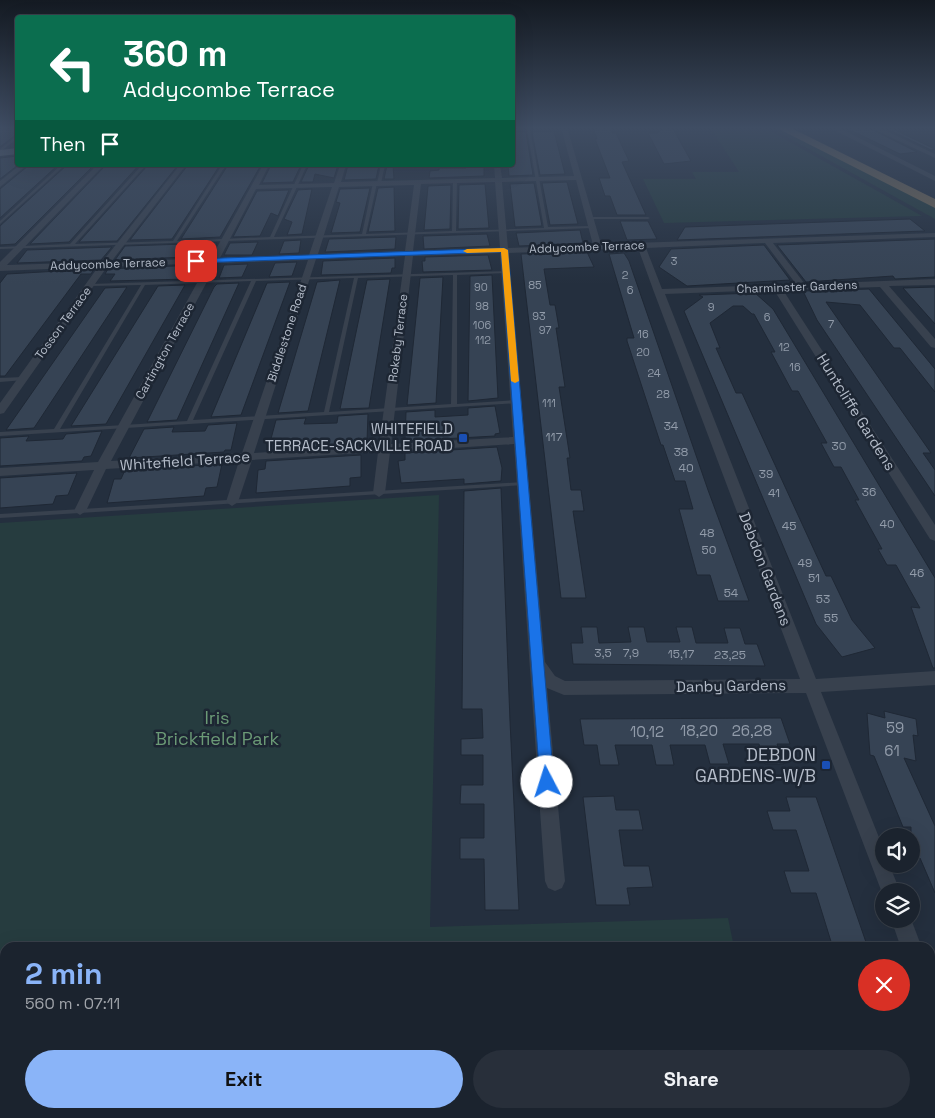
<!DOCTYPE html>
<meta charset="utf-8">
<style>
:root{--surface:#1b232e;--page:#282f3a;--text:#f1f3f6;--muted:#a0a4aa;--line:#39404a;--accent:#8ab4f8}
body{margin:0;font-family:"Space Grotesk",sans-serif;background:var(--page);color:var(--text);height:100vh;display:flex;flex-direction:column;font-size:19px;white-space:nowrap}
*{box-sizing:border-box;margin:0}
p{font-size:16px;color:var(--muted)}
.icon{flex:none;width:28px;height:28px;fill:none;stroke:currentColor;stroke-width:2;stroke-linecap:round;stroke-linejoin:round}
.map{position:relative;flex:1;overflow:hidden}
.side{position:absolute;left:0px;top:942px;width:935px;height:176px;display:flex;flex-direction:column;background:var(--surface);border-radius:15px 15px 0 0;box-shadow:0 5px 20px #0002,0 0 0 1px var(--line)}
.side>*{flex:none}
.hud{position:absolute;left:15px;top:15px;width:500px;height:152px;border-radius:5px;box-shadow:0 5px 20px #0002,0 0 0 1px var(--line);background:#0b6e4f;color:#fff;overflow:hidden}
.tools{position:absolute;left:875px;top:828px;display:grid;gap:10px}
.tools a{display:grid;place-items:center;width:45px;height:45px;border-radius:50%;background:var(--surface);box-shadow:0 5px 20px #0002,0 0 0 1px var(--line);font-size:25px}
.pin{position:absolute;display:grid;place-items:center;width:42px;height:42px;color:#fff;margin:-21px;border-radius:10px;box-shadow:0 2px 8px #0006}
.me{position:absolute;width:55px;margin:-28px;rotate:355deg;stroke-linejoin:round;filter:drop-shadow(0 0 4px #0008)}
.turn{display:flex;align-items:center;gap:18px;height:105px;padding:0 25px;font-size:22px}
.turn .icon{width:65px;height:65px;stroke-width:2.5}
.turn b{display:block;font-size:35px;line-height:42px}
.then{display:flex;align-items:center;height:48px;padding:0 25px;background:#0003;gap:10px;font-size:19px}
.round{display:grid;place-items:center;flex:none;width:52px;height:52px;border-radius:26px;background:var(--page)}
.head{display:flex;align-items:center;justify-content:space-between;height:85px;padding:0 25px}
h1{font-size:30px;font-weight:700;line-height:38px;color:var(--accent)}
.action{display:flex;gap:10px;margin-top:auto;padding:10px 25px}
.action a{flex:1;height:58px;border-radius:30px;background:var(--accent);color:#111;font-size:20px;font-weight:700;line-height:58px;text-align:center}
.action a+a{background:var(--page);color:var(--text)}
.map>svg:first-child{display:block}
.green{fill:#263c3f}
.building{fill:#364354;stroke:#1f2835}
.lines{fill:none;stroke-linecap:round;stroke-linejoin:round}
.lane{fill:#38414e;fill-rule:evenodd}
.street{fill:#38414e;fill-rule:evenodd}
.primary{fill:#56606e;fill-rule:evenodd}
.highway{fill:#746855;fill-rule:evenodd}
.route{fill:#1a73e8;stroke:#114b97}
.slow{fill:#f59e0b}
.transit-dot{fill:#1a4fb4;stroke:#1d2633;stroke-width:2}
.labels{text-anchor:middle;stroke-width:5;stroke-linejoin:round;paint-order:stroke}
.far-number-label{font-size:11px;fill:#929caa}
.far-street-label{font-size:12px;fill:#b4bcc9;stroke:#1d2633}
.number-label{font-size:12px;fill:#929caa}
.street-label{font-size:15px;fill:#b4bcc9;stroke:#1d2633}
.poi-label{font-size:15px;fill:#b4bcc9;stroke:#1d2633;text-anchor:end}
.near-number-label{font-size:15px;fill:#929caa}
.near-park-label{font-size:18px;fill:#6b9a76;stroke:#1d2633}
.near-poi-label{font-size:18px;fill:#b4bcc9;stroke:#1d2633;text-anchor:end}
</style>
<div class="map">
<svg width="935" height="1118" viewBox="0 0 935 1118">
<rect width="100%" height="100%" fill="#242f3e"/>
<g class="green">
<polygon points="710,127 763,127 922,216 664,223 643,179 696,179 692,172 739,172"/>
<polygon points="769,127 778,127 935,207 935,219"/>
<polygon points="439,495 430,927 728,918 734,947 5,948 5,1114 768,1114 769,1118 0,1118 0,523"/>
</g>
<g class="building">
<polygon points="0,127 18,127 18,133 0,147"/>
<polygon points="593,127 610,127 612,133 616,133 629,161 622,162 646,215 617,215 610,196 605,196 599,178 610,178 595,139 597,139"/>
<polygon points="665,127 672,127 691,161 664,164 648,133 657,133"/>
<polygon points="844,127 867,127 917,152 900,154"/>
<polygon points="883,127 889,127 935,149 931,150"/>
<polygon points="554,131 565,174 540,175 532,132"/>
<polygon points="512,132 526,132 533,175 509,176 508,165 512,165"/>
<polygon points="18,156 18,165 0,179 0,158"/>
<polygon points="44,165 58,165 0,218 0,189 28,166"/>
<polygon points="67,165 94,165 15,244 0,245 0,226"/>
<polygon points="106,165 139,165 69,242 30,244"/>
<polygon points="148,165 178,165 117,241 79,242"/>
<polygon points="188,165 220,165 172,239 130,240"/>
<polygon points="228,165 261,165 220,237 181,239"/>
<polygon points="271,165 301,165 293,182 262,183"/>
<polygon points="309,165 338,165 334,178 315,174 313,182 301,182"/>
<polygon points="348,165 379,165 376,179 344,180"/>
<polygon points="387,165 393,165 394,179 384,179"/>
<polygon points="466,166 484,166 484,176 429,178 430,171 439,170 439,168 466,168"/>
<polygon points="567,182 578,224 550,225 542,183"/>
<polygon points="534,183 542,226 515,227 510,184"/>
<polygon points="485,184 489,228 458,229 459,185"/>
<polygon points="451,185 450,229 424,230 428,186"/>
<polygon points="394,187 395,231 368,232 378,188"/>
<polygon points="370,188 360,232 331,233 340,203 336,202 340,189"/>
<polygon points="312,189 302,234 287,235 292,222 284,219 298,190"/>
<polygon points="289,190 278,216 271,213 260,236 233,237 257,191"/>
<polygon points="910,219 925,231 677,240 685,227"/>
<polygon points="620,221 648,221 657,239 627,240"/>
<polygon points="580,230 583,243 519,246 516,233"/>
<polygon points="487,234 490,246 424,249 423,236"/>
<polygon points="396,237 395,249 325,252 329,239"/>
<polygon points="935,239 935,277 895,279 893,276 806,282 777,245"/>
<polygon points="301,240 299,253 279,254 284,241"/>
<polygon points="258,242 252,255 224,255 230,243"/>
<polygon points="217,243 210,256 115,260 125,246"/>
<polygon points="764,245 790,280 687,286 659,267 671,249"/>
<polygon points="112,247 101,260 17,263 27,250"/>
<polygon points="587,252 594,267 544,269 550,305 555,305 559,328 556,328 565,387 559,387 570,458 567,458 571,490 581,490 584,511 573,511 586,598 561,598 521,254"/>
<polygon points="624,253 629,261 708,490 749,601 718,601 710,575 697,575 679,509 693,509 685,481 675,481 663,445 661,445 627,341 627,338 634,338 609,254"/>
<polygon points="488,255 492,270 423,272 422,261 425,261 425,257"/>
<polygon points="395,258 395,268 392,268 391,273 321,275 323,261"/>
<polygon points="297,262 292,276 269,277 275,263"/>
<polygon points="248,264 242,277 219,278 224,265"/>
<polygon points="196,265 188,279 110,281 115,274 105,274 108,269"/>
<polygon points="94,269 91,274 81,274 5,376 0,376 0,283 7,274"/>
<polygon points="492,275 498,398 468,401 470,276"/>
<polygon points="443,277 436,403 407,405 420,278"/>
<polygon points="390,279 369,408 340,409 367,280"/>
<polygon points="340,280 308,411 278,413 317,282"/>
<polygon points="290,282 241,415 211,417 267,283"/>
<polygon points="239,283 177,420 147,422 214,287 217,284"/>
<polygon points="185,285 106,424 71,426 158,286"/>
<polygon points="127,287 34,428 6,430 105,288"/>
<polygon points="935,287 935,324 903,288"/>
<polygon points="869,289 935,369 935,392 900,348 894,348 860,305 826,302 931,453 923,453 935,470 935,496 817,320 803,291"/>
<polygon points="755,293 773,309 935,578 935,668 933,668 911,607 920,608 896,565 887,565 878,549 882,549 855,500 859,500 841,467 834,467 821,443 827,443 798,391 792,391 771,352 775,352 754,314 752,314 743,306 733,306 710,323 720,348 716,348 736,393 742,393 826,576 831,576 852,620 875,648 842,657 816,624 684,311 703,297 699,295"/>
<polygon points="495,406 500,433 495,434 495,436 405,441 406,412 435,410 435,417 468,415 468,408"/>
<polygon points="368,414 367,441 361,441 361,444 268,450 276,420 306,418 304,424 337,423 338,416"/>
<polygon points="237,423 231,450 225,450 224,452 129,458 144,429 174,427 172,432 205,431 208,425"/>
<polygon points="102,431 91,456 84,457 82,461 0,466 0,438 29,436 26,441 63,439 66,434"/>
<polygon points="497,447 502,468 501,481 464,484 464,479 401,483 398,461 405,460 405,453"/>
<polygon points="361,455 361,477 350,478 350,486 256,493 258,470 265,469 266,461"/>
<polygon points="222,464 217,487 206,488 204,496 107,503 114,479 121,479 125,470"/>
<polygon points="77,473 68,495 56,496 53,504 0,508 0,478"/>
<polygon points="501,488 510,721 519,910 485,910 484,859 460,859 460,838 484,838 484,804 460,804 461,785 483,785 483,755 461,755 461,739 483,738 482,709 462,709 464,491"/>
<polygon points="581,627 597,627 599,643 631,642 628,627 644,627 647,642 680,642 676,627 692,627 696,643 728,643 724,628 740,628 745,644 757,644 765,666 573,664 571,643 583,643"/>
<polygon points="884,711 916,719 918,736 913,735 916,761 904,758 935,826 935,893 920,858 915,858 911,849 911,827 903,827 874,756 870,755 867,713 885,718"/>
<polygon points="781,718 790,744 777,744 784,764 765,764 759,744 723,744 729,764 710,764 705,745 670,745 674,765 656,765 652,745 615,745 619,765 600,765 597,745 584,745 580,719"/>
<polygon points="614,796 616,810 639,810 643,830 619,830 624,866 649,866 653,887 627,888 630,905 596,905 583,797"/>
<polygon points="786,797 816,797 868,948 833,948 816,893 791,893 784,871 809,871 796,830 773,830 767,811 790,811"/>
</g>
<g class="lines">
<g class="lane">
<polygon points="521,127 541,127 530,129 548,227 591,226 593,227 592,228 0,249 0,247 70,244 142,165 146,165 75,244 173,241 222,165 226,165 177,241 270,237 303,165 307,165 274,237 362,234 373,183 375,182 377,183 366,234 452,231 453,181 455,180 457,181 456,231 544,228 527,129 512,130 512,128"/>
<polygon points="18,135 18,138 0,152 0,149"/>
<polygon points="61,165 65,165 0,224 0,221"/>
<polygon points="381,165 385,165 381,183 379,184 377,183"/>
<polygon points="589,217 648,217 650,218 648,219 588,219 587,218"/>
<path d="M508 271V273H506L457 275V404L517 400 519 401V403L0 436V432L54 429 141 285 91 286 89 285V284ZM453 275 451 404 329 412 358 278ZM354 278 324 412 193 420 256 281ZM251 281 187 421 60 429 145 285Z"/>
<polygon points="23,377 25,378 25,380 0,382 0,378"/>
<polygon points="523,482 525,483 526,484 525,485 0,518 0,514"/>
</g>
<g class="street">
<path d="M561 127H567L601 244 935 233V237L773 243 805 284 935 279V285L889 286 935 339V348L931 347 880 287 783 290 935 525V541L930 539 774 290 665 294 816 679 935 671V685L821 692 884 850V864H889L900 891H884V898L806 693 564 695 547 688 565 881 562 888 555 891 548 888 545 881 514 444 390 452 385 493 379 497 373 493 378 452 252 460 238 502 232 506 226 502 239 461 106 469 86 511 80 515 74 511 94 470 0 476V468L98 462 208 263 107 267 4 413 0 414V403L98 267 0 271V262L97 165H104L7 265 102 262 180 165H186L111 262 211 258 263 165H269L259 185 334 183 340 165H346L341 182 495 178 494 165H500L502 178 574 176ZM576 180 593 245 508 248 502 182ZM495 182 500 248 413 251 421 184ZM414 185 405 251 318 254 339 187ZM332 187 309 255 220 258 256 189ZM765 243 796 284 662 289 646 248ZM638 248 654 292 800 679 565 681 555 676 545 662 508 253ZM500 253 513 437 391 444 413 256ZM405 256 379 445 254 453 316 259ZM308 260 242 453 111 461 217 263Z"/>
<polygon points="828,127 837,127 935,176 935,181"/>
<polygon points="869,127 878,127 935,154 935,158"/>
<polygon points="20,165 27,165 0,187 0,181"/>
<polygon points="891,919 911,919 922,948 901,948"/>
<polygon points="930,982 935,984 935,1017 930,1015"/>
</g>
<polygon class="primary" points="18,148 18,154 0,156 0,150"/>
<polygon class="highway" points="775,127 789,127 935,199 935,208"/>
</g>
<linearGradient id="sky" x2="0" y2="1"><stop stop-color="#141a22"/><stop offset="0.45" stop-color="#3f4d63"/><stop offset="1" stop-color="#3f4d63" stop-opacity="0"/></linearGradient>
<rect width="935" height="284" fill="url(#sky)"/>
<polygon class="route" points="504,248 508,250 554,782 552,787 547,789 542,787 540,782 501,252 196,263 192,261 196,259"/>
<polygon class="slow" points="504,248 508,250 519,381 515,383 511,381 501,252 467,253 463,251 467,249"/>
<g class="transit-dot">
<rect x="458" y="433" width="10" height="10" rx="2.5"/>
<rect x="821" y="760" width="10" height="10" rx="2.5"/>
</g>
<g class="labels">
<g class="far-number-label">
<text x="674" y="265">3</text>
<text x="625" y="279">2</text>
<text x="535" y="289">85</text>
<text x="481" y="291">90</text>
<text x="630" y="294">6</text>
<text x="482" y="310">98</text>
<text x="711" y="311">9</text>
<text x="539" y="320">93</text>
<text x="767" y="321">6</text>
<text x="831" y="328">7</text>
<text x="482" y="329">106</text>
<text x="545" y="334">97</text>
<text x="643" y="338">16</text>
<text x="483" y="344">112</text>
<text x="784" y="351">12</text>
<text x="643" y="356">20</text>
<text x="795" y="371">16</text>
<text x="654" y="377">24</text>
<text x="663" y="398">28</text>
<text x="549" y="407">111</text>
</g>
<g class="far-street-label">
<text transform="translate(587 247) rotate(-2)" y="4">Addycombe Terrace</text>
<text transform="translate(108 264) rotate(-2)" y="4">Addycombe Terrace</text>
<text transform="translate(797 287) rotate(-2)" y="4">Charminster Gardens</text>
<text transform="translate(63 323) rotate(-54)" y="4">Tosson Terrace</text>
<text transform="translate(287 333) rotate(-72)" y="4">Biddlestone Road</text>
<text transform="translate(398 338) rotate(-83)" y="4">Rokeby Terrace</text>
<text transform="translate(165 351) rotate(-61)" y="4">Cartington Terrace</text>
</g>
<g class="number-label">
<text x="671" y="430">34</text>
<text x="554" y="441">117</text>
<text x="839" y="450">30</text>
<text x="681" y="456">38</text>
<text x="686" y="472">40</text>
<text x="766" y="478">39</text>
<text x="869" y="496">36</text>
<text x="774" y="497">41</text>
<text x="887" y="528">40</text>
<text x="789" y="530">45</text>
<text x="707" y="537">48</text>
<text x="709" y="554">50</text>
<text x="805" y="567">49</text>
<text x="917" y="577">46</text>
<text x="814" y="582">51</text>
<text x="731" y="597">54</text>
<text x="823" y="603">53</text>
<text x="831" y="622">55</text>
<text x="603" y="657">3,5</text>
<text x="631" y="657">7,9</text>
<text x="681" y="658">15,17</text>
<text x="730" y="659">23,25</text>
</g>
<g class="street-label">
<text transform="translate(856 412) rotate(58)" y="5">Huntcliffe Gardens</text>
<text transform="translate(185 461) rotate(-4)" y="5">Whitefield Terrace</text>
<text transform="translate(765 569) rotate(69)" y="5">Debdon Gardens</text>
<text transform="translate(731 686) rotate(-1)" y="5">Danby Gardens</text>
</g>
<g class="poi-label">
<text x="453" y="434">WHITEFIELD<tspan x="453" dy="17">TERRACE-SACKVILLE ROAD</tspan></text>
</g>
<g class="near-number-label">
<text x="895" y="733">59</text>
<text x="699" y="736">18,20</text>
<text x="752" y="736">26,28</text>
<text x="647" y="737">10,12</text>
<text x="892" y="756">61</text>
</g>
<g class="near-park-label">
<text x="217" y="724">Iris<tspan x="217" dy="21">Brickfield Park</tspan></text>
</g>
<g class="near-poi-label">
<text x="816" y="761">DEBDON<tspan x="816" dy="21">GARDENS-W/B</tspan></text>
</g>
</g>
</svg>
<div class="tools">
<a><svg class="icon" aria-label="sound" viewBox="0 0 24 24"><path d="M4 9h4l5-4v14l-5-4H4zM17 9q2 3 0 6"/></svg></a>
<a><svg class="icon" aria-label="layers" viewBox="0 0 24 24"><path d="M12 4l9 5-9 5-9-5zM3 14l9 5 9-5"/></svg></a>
</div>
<div class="pin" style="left:196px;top:261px;background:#d93025"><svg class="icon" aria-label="arrive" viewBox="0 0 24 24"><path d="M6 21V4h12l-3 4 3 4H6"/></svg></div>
<svg class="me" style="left:547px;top:782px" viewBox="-20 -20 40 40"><circle r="19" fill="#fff"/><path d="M0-13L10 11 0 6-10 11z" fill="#1a73e8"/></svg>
<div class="hud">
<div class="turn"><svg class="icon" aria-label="left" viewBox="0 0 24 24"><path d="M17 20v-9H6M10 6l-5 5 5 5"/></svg><div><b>360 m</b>Addycombe Terrace</div></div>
<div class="then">Then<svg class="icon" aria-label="arrive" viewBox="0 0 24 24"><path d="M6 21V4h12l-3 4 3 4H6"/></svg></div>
</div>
<section class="side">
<div class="head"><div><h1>2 min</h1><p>560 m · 07:11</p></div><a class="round" style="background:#d93025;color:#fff"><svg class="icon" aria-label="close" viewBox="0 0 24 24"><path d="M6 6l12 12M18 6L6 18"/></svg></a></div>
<div class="action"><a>Exit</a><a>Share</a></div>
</section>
</div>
